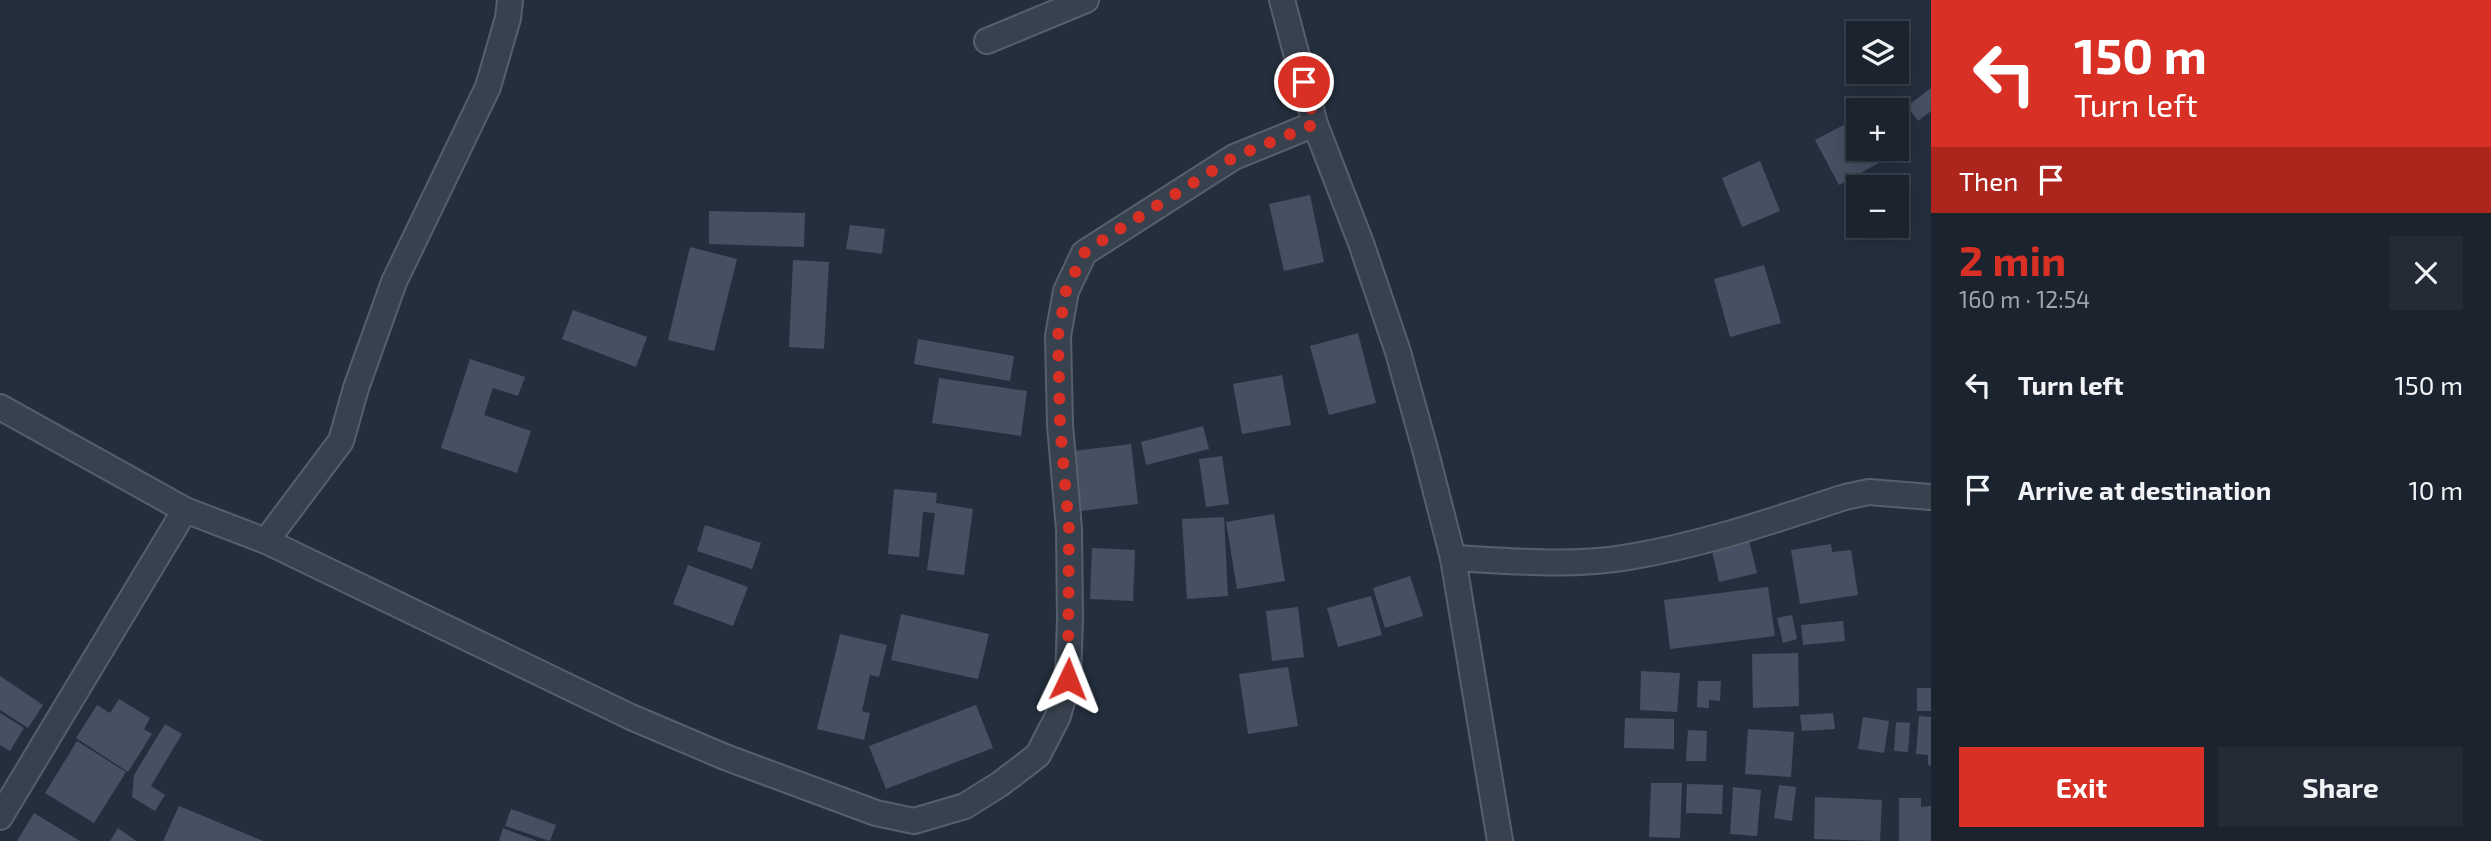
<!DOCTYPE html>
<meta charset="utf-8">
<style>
:root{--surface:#1b232e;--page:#242b36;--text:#f1f3f6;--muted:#a0a4aa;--line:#39404a;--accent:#d93025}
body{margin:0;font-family:"Exo 2",sans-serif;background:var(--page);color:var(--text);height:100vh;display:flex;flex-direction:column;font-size:26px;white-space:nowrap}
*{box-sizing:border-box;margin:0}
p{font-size:23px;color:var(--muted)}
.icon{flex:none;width:38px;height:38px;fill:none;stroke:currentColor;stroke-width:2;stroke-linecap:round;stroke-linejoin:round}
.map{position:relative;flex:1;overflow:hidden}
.details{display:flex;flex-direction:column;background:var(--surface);width:560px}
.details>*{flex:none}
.guide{background:#d93025;color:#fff;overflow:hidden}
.buttons{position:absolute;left:1846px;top:21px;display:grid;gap:14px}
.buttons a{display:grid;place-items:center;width:63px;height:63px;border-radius:0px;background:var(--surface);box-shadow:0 4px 18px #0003,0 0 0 2px var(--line);font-size:35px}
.pin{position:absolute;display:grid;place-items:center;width:60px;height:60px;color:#fff;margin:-30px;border:4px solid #fff;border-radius:50%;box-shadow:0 2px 7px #0007}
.me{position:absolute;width:77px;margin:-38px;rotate:2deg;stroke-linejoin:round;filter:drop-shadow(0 0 5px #0008)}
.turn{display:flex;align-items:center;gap:24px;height:147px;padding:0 28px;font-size:32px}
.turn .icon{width:91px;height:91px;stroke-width:2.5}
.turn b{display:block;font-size:49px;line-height:60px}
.then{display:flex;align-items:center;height:66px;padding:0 28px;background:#0003;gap:14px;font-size:26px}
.round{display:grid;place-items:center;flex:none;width:74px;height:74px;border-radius:0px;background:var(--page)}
.overview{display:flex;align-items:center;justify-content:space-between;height:119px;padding:0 28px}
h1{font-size:42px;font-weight:700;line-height:52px;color:var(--accent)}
.action{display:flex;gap:14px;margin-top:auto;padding:14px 28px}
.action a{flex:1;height:80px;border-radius:0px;background:var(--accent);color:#fff;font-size:28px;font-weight:700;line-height:80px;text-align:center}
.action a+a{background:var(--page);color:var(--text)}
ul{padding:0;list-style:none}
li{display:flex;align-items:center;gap:21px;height:105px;padding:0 28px}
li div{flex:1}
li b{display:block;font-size:26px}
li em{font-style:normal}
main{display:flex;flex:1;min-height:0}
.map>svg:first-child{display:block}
.building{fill:#455162}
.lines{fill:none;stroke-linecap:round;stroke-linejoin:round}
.minor-casing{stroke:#565f6c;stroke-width:28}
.minor{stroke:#38414e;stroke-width:24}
.route{stroke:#d93025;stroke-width:12;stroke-dasharray:0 21.6}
</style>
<main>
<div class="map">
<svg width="1931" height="841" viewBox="0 0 1931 841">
<rect width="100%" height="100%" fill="#242f3e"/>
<g class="building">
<polygon points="1931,88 1931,111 1918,121 1907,106"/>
<polygon points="1855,119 1858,125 1858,149 1871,149 1879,163 1839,185 1815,140"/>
<polygon points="1760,161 1780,211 1742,227 1722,178"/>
<polygon points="1310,195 1324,262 1284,271 1269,204"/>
<polygon points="709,211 805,213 804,247 709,244"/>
<polygon points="850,225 885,229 882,254 846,249"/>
<polygon points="690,247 737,259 714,351 668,340"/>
<polygon points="793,260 829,262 824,349 789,347"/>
<polygon points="1764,265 1781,323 1730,337 1714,279"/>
<polygon points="573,310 647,337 636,367 562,339"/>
<polygon points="1358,333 1376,403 1329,415 1310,346"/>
<polygon points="918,339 1014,356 1010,381 914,364"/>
<polygon points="470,359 525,377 518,396 493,388 484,415 531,431 517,473 441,448"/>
<polygon points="1282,375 1291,425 1242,434 1233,384"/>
<polygon points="939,378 1027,391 1021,436 932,423"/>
<polygon points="1203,426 1209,449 1146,465 1141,442"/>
<polygon points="1131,444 1138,504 1081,511 1074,451"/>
<polygon points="1222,456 1229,504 1206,507 1199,459"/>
<polygon points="894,489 937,493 936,503 973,509 964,575 927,570 935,513 923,512 919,557 888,554"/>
<polygon points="1274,514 1285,581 1237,589 1226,522"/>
<polygon points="1224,517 1228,596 1187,599 1182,519"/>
<polygon points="705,525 761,543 752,569 697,551"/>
<polygon points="1747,532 1757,573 1719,582 1710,542"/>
<polygon points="1831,544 1832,552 1851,550 1858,595 1800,604 1791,550"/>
<polygon points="1092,548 1135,550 1133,601 1090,599"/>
<polygon points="688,565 748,587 733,626 673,604"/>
<polygon points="1410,576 1423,616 1385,628 1373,588"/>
<polygon points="1768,587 1775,636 1670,649 1664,600"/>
<polygon points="1371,596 1382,635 1338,647 1327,608"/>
<polygon points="1298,607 1304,657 1272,661 1266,611"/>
<polygon points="901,614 989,634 978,679 891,660"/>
<polygon points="1792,615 1797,639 1783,643 1777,618"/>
<polygon points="1843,621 1845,641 1803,645 1801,625"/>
<polygon points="840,634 887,645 879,677 870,675 862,711 870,713 864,740 817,729"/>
<polygon points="1798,653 1799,706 1753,708 1752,654"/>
<polygon points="1288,667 1298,726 1248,734 1239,674"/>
<polygon points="1641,671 1680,673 1677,712 1640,710"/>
<polygon points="0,676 43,705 28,728 0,710"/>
<polygon points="1698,681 1721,681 1720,701 1709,700 1709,708 1697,707"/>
<rect x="1917" y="688" width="14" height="23"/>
<polygon points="119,699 150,718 144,729 152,734 128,772 76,738 97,705 110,713"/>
<polygon points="976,705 993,748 886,789 869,746"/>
<polygon points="0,713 24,728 10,751 0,745"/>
<polygon points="1833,713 1835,729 1802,731 1800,715"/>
<polygon points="1919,716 1931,717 1931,766 1928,765 1928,755 1916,754"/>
<polygon points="1863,717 1889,721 1884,753 1858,749"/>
<polygon points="1625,718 1674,719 1674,749 1624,748"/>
<polygon points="1896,722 1910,723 1908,752 1894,751"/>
<polygon points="165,724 182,734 151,786 165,795 155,811 132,797 134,775"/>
<polygon points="1748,729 1794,732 1791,777 1745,774"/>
<polygon points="1688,730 1707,731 1706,761 1686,761"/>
<polygon points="77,741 126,772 94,823 45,793"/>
<polygon points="1651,783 1682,783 1680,838 1649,837"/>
<polygon points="1687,784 1723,785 1722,814 1686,813"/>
<polygon points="1779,785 1796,787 1792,821 1774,818"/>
<polygon points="1733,787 1761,790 1757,836 1730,834"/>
<polygon points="1815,797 1882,800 1880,841 1814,839"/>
<polygon points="1899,798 1921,798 1921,807 1931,806 1931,841 1899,841"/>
<polygon points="179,806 263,841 163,841"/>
<polygon points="511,809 556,825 550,841 505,826"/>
<polygon points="34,813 80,841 17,841"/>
<polygon points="118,828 136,841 110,841"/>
<polygon points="503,828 537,841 499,841"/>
</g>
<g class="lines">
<defs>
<g id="minor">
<polyline points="1282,0 1315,124 1361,243 1398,352 1425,449 1453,558 1500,841"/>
<polyline points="987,41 1086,0"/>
<polyline points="0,407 185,510 266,541 631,717 725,757 876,813 914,821 965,806 1000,784 1038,755 1058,716 1068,679 1070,619 1069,529 1060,425 1058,336 1066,291 1084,253 1234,157 1315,124"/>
<polyline points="266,541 341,441 356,388 394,282 488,87 508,18 510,0"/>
<path d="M1453 558C1511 561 1572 567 1629 557 1702 545 1775 520 1845 497L1869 492 1931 497"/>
<polyline points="0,817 185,510"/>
</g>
</defs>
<use href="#minor" class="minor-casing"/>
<use href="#minor" class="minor"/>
</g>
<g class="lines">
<polyline class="route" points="1068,679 1069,529 1060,425 1058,336 1066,291 1084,253 1110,235 1234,157 1315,124 1304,82"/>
</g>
</svg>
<div class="buttons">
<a><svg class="icon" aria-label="layers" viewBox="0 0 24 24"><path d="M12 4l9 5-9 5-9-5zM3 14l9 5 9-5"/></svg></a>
<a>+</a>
<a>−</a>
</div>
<div class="pin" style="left:1304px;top:82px;background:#d93025"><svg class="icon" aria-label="arrive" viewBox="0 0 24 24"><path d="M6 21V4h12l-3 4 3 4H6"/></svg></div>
<svg class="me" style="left:1068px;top:679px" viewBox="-20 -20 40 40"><path d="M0-17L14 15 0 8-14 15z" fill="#d93025" stroke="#fff" stroke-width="4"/></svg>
</div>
<section class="details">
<div class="guide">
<div class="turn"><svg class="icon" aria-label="left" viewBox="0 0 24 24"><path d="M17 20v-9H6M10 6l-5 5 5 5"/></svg><div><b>150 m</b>Turn left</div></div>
<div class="then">Then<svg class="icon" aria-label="arrive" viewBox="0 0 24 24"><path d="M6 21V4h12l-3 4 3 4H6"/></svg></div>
</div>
<div class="overview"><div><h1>2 min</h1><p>160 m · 12:54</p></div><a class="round"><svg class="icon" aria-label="close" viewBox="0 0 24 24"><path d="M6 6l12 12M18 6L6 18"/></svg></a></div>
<ul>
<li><svg class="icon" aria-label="left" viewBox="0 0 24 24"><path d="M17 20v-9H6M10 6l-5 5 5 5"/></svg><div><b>Turn left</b></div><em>150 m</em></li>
<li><svg class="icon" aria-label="arrive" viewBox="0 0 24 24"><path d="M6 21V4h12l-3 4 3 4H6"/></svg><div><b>Arrive at destination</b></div><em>10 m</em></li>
</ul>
<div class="action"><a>Exit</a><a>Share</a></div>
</section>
</main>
